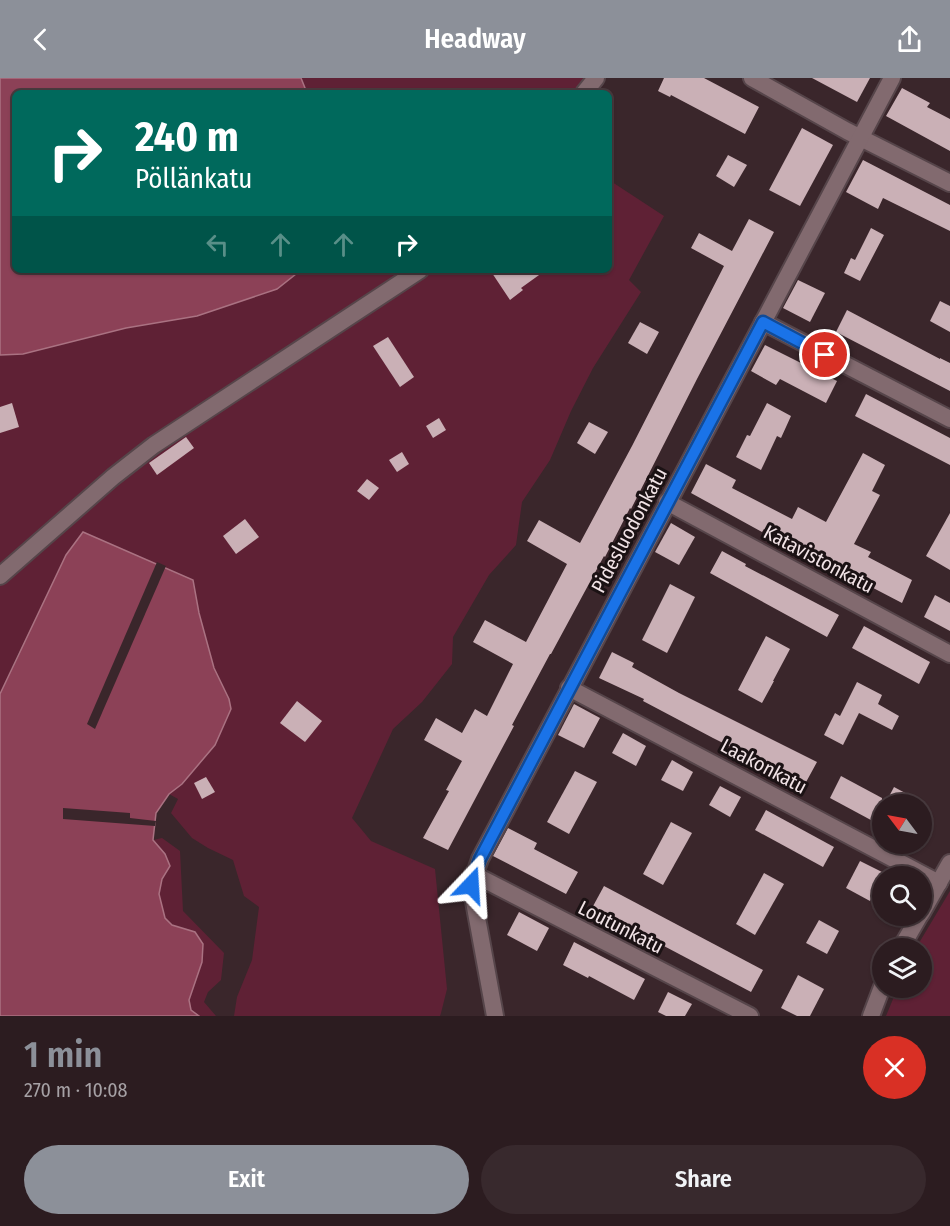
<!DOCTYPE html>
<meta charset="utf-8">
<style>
:root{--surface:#2c1c20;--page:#38292d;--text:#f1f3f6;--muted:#a6a1a5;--line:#483a3e;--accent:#8c9099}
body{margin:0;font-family:"Fira Sans Condensed",sans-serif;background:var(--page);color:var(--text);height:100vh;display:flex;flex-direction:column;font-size:22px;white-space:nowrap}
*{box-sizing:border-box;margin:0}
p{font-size:20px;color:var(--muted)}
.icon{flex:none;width:33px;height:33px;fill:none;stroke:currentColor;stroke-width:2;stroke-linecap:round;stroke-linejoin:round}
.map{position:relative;height:938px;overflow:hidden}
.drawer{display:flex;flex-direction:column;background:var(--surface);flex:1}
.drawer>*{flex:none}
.top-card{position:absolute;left:12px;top:12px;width:600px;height:183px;border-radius:9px;box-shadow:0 2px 4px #0004,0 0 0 2px var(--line);background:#00695c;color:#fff;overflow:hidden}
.needle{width:39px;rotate:302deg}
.buttons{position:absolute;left:872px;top:716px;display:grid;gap:12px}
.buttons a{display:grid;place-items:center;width:60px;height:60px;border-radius:50%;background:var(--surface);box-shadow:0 2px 4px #0004,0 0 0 2px var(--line);font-size:30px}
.pin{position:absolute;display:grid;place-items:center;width:51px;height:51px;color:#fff;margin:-26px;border:3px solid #fff;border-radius:50%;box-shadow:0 2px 6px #0007}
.me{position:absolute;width:66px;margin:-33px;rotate:20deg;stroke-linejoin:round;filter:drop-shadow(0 0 4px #0008)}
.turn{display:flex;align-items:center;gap:21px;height:126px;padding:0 24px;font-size:27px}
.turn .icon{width:78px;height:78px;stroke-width:2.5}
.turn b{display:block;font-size:42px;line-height:51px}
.lanes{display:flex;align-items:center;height:57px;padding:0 24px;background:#0003;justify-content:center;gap:30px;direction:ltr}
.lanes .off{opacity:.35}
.round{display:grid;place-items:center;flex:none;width:63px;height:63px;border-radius:32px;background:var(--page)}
.overview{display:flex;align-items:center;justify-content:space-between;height:102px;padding:0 24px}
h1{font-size:36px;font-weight:600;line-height:45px;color:var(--accent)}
.button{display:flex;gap:12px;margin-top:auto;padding:12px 24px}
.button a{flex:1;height:69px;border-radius:36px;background:var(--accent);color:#fff;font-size:24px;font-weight:600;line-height:69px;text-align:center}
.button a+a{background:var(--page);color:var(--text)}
header{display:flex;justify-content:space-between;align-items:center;height:78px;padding:0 24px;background:var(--accent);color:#fff;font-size:27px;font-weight:600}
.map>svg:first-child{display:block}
.green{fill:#5f2135}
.water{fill:#8c4157;stroke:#aa7282;stroke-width:1.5}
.pier{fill:#3a262b}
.building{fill:#cab0b6}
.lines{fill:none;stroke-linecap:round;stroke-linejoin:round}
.minor-casing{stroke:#56454a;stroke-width:20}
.minor{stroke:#826a6f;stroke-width:16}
.route-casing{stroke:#114b97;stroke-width:15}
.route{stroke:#1a73e8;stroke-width:10}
.labels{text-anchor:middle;stroke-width:6;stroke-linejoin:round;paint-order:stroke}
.street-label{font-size:20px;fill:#f1e3e6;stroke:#1b1214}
</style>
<header><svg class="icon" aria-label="back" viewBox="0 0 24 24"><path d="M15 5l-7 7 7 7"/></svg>Headway<svg class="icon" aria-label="share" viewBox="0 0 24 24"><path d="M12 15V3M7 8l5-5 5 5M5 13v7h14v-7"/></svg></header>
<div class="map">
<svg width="950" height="938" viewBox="0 0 950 938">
<rect width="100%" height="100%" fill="#3a262b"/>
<g class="green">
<polygon points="301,0 596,0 584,15 307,15"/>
<polygon points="609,102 664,138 629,202 641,214 593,290 571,333 550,382 522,424 516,467 489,497 453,559 452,586 422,624 393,651 352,740 371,763 435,791 447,911 441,935 440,938 234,938 237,919 252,882 259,829 244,818 233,782 208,770 192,760 171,735 178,721 169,716 182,706 215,667 231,631 229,621 214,590 199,535 193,502 19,574 0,616 0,277 23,276 126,250 197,238 277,211 301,192 609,192"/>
<polygon points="162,760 180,773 183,833 224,875 221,902 208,914 204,924 216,938 144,938 153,762"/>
<polygon points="950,813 950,938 886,938 898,909 921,909 921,870 916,870"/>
</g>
<g class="water">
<polygon points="0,0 301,0 307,15 15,15 15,192 301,192 277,211 197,238 126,250 23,276 0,277"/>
<polygon points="83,454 193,502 199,535 214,590 229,621 231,631 215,667 182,706 169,716 156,735 153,762 165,776 170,788 162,801 159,816 165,840 172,847 195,854 203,866 202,884 189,922 191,932 199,938 0,938 0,616 66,477"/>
</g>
<g class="pier">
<polygon points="157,484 166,488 95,651 87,646"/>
<polygon points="63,730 130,735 130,740 156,743 155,748 63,741"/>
</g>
<g class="building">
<polygon points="664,0 704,0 759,29 745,56 671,17 670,19 658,13"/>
<polygon points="812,0 870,0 857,24"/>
<polygon points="902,10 930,25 927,29 950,41 950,73 886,38"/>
<polygon points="802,50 833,67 800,128 769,112"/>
<polygon points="728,77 747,87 734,109 716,98"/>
<polygon points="863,82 950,127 950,153 883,120 878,131 846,114"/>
<polygon points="749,141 774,154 697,301 631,431 630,430 605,479 604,478 551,576 550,576 512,647 514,648 499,676 448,772 423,760 449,713 446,712 462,683 424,662 436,640 462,655 475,631 487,638 513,586 473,564 485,542 526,564 567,486 527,463 539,442 580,465 632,368 724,188 691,170 699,155 732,173"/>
<polygon points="871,150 884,157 860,203 844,195 851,180 855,182"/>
<polygon points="490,192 546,192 521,210 523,212 510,222"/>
<polygon points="798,202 825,215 810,244 783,230"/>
<polygon points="940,223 950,228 950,254 930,243"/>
<polygon points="847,232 940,281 940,280 950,285 950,313 836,254"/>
<polygon points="640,244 659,254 647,276 628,265"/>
<polygon points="388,259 414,299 400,309 373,268"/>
<polygon points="765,267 837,303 826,325 780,301 776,307 751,293"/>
<polygon points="866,316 950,360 950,387 855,338"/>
<polygon points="12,325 19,349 0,355 0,329"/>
<polygon points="767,325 791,338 781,360 777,358 761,392 736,379 747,357 750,358"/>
<polygon points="439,340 446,352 433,360 426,348"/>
<polygon points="589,344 608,354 595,376 577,365"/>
<polygon points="186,359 194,370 157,397 149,385"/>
<polygon points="402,374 409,386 397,394 389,382"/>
<polygon points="863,375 885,387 872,413 880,417 854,466 871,474 868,479 912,502 902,525 831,488 832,486 764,451 762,454 691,415 706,386 736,402 732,410 792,441 798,429 826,444"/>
<polygon points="367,401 379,410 369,422 357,413"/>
<polygon points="950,435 950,492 926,478"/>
<polygon points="245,441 259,459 236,476 223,458"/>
<polygon points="671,445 695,459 679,487 655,474"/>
<polygon points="722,473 746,486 745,488 839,537 827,559 710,495"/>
<polygon points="670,506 695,519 667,575 642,562"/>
<polygon points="935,517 950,525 950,553 924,539"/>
<polygon points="864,548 930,584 919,606 852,570"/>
<polygon points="766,558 790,571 773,603 774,603 762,625 738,612"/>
<polygon points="612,574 634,585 632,589 679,615 817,684 805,706 713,660 643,623 644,621 599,600"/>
<polygon points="857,604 882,617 878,626 899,638 892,652 859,635 843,667 824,657 835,635 840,638"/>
<polygon points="297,623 322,643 305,664 280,645"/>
<polygon points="574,626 600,640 584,670 558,657"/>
<polygon points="623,655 646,668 636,688 612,675"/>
<polygon points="672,682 693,694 683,713 661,702"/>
<polygon points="575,693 597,704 569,756 547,744"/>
<polygon points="841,698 882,720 882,748 830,720"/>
<polygon points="206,699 215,714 202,721 194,705"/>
<polygon points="720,708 741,719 730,739 709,727"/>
<polygon points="894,709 926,726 885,726"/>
<polygon points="766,732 834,769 823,789 755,752"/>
<polygon points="671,744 692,755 663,807 643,796"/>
<polygon points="508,750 537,765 534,771 578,794 566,816 493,778"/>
<polygon points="860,783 884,795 870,823 846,810"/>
<polygon points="764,795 784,806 755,857 736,846"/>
<polygon points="604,808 763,892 751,914 592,830"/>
<polygon points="519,834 549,850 537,873 507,857"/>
<polygon points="819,842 839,853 827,876 806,865"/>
<polygon points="574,864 645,901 634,922 589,898 588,900 563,887"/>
<polygon points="798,897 824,911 810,938 797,938 781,930"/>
<polygon points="668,914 692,926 685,938 666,938 658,934"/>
</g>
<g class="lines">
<defs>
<g id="minor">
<polyline points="752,0 847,53 950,105"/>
<polyline points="584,15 596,0"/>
<polyline points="763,244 950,341"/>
<polyline points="667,424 950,576"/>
<polyline points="0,498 113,399 154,367 420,192"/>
<polyline points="569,610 939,805"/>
<polyline points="473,796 750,938"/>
<polyline points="921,836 950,785"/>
<polyline points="901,870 920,837"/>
<polyline points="495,938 471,807 480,781 892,0"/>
<polyline points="871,938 882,909"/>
</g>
</defs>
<use href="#minor" class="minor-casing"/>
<use href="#minor" class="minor"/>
</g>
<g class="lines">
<defs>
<polyline id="route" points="471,807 480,781 763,244 825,277"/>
</defs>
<use href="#route" class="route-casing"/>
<use href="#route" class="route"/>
</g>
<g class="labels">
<g class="street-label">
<text transform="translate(629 452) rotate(-62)" y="7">Pidesluodonkatu</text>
<text transform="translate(819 481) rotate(28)" y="7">Katavistonkatu</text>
<text transform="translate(764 688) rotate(28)" y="7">Laakonkatu</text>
<text transform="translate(621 849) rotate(27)" y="7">Loutunkatu</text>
</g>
</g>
</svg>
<div class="buttons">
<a><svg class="needle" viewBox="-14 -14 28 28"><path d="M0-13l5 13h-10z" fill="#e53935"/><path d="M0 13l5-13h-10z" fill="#a6a1a5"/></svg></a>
<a><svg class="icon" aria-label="search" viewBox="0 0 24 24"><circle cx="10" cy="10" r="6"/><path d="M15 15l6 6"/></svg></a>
<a><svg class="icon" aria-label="layers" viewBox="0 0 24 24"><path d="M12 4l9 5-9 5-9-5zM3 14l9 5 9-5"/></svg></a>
</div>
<div class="pin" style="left:825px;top:277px;background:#d93025"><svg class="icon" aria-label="arrive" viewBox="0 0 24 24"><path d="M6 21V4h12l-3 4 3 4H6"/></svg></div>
<svg class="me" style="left:471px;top:807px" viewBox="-20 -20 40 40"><path d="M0-17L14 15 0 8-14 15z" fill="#1a73e8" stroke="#fff" stroke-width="4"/></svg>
<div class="top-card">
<div class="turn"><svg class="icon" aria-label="right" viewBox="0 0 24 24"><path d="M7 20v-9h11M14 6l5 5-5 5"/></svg><div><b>240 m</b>Pöllänkatu</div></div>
<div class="lanes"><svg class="icon off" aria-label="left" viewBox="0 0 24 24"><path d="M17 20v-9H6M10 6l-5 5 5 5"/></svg><svg class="icon off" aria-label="ahead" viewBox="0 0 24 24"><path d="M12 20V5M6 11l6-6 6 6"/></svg><svg class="icon off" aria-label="ahead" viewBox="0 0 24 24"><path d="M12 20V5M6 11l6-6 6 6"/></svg><svg class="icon" aria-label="right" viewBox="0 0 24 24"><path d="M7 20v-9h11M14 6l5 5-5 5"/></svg></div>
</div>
</div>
<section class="drawer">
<div class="overview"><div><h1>1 min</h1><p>270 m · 10:08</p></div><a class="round" style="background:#d93025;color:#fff"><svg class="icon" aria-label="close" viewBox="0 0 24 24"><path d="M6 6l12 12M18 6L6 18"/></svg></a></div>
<div class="button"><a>Exit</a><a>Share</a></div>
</section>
